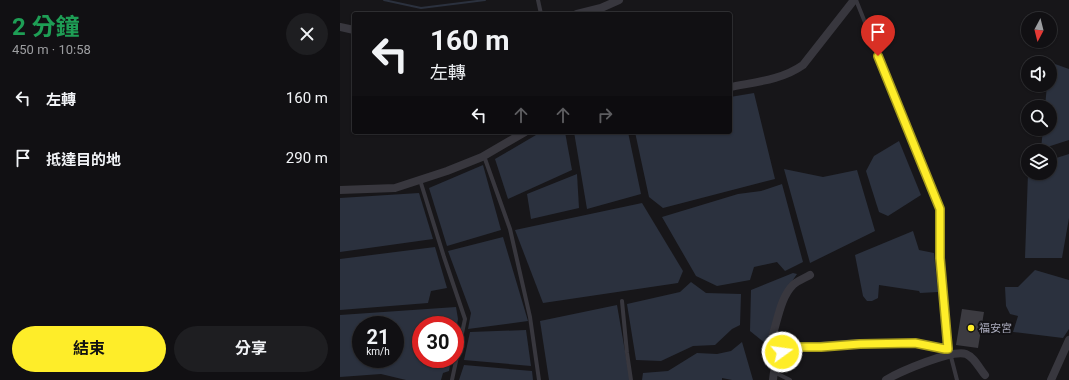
<!DOCTYPE html>
<html lang="zh-TW">
<meta charset="utf-8">
<style>
:root{--surface:#111013;--page:#1e1e21;--text:#f1f3f6;--muted:#9c9da0;--line:#303033;--accent:#feed29}
body{margin:0;font-family:Roboto,"Noto Sans TC",sans-serif;background:var(--page);color:var(--text);height:100vh;display:flex;flex-direction:column;font-size:15px;white-space:nowrap}
*{box-sizing:border-box;margin:0}
p{font-size:13px;color:var(--muted)}
.icon{flex:none;width:22px;height:22px;fill:none;stroke:currentColor;stroke-width:2;stroke-linecap:round;stroke-linejoin:round}
.map{position:relative;flex:1;overflow:hidden}
.drawer{display:flex;flex-direction:column;background:var(--surface);width:340px}
.drawer>*{flex:none}
.banner{position:absolute;left:12px;top:12px;width:380px;height:122px;border-radius:4px;box-shadow:0 1px 3px #0004,0 0 0 1px var(--line);background:#111013;color:var(--text);overflow:hidden}
.needle{width:26px;rotate:187deg}
.buttons{position:absolute;left:681px;top:12px;display:grid;gap:8px}
.buttons a{display:grid;place-items:center;width:36px;height:36px;border-radius:50%;background:var(--surface);box-shadow:0 1px 3px #0004,0 0 0 1px var(--line);font-size:20px}
.speed{position:absolute;left:12px;top:316px;display:flex;gap:8px;font-size:20px;font-weight:700;text-align:center}
.speed>*{display:grid;place-content:center;width:52px;height:52px;border-radius:50%;background:var(--surface);box-shadow:0 1px 3px #0004,0 0 0 1px var(--line);line-height:1}
.speed small{font-size:10px;font-weight:400}
.speed .limit{border:6px solid #d22;background:#fff;color:#111}
.pin{position:absolute;display:grid;place-items:center;width:34px;height:34px;color:#fff;margin:-41px -17px;border-radius:50% 50% 50% 0;rotate:-45deg;box-shadow:0 0 4px #0007}
.pin .icon{rotate:45deg}
.me{position:absolute;width:44px;margin:-22px;rotate:76deg;stroke-linejoin:round;filter:drop-shadow(0 0 3px #0008)}
.turn{display:flex;align-items:center;gap:14px;height:84px;padding:0 12px;font-size:18px}
.turn .icon{width:52px;height:52px;stroke-width:2.5}
.turn b{display:block;font-size:28px;line-height:34px}
.lanes{display:flex;align-items:center;height:38px;padding:0 12px;background:#0003;justify-content:center;gap:20px;direction:ltr}
.lanes .off{opacity:.35}
.round{display:grid;place-items:center;flex:none;width:42px;height:42px;border-radius:21px;background:var(--page)}
.summary{display:flex;align-items:center;justify-content:space-between;height:68px;padding:0 12px}
h1{font-size:24px;font-weight:700;line-height:30px;color:#1e9e55}
.button{display:flex;gap:8px;margin-top:auto;padding:8px 12px}
.button a{flex:1;height:46px;border-radius:24px;background:var(--accent);color:#111;font-size:16px;font-weight:700;line-height:46px;text-align:center}
.button a+a{background:var(--page);color:var(--text)}
ul{padding:0;list-style:none}
li{display:flex;align-items:center;gap:12px;height:60px;padding:0 12px}
li div{flex:1}
li b{display:block;font-size:15px}
li em{font-style:normal}
main{display:flex;flex:1;min-height:0}
.map>svg:first-child{display:block}
.water{fill:#2b313e;fill-rule:evenodd}
.lines{fill:none;stroke-linecap:round;stroke-linejoin:round}
.stream{stroke:#2b313e;stroke-width:2}
.building{fill:#3c3b41}
.lane{stroke:#38373e;stroke-width:4}
.street{stroke:#38373e;stroke-width:8}
.route-casing{stroke:#a59a1b;stroke-width:10}
.route{stroke:#feed29;stroke-width:7}
.poi-dot{fill:#feed29;stroke:#121114;stroke-width:1.5}
.labels{text-anchor:middle;stroke-width:4;stroke-linejoin:round;paint-order:stroke}
.poi-label{font-size:11px;fill:#a8a9ba;stroke:#121114;text-anchor:start}
</style>
<main>
<section class="drawer">
<div class="summary"><div><h1>2 分鐘</h1><p>450 m · 10:58</p></div><a class="round"><svg class="icon" aria-label="close" viewBox="0 0 24 24"><path d="M6 6l12 12M18 6L6 18"/></svg></a></div>
<ul>
<li><svg class="icon" aria-label="left" viewBox="0 0 24 24"><path d="M17 20v-9H6M10 6l-5 5 5 5"/></svg><div><b>左轉</b></div><em>160 m</em></li>
<li><svg class="icon" aria-label="arrive" viewBox="0 0 24 24"><path d="M6 21V4h12l-3 4 3 4H6"/></svg><div><b>抵達目的地</b></div><em>290 m</em></li>
</ul>
<div class="button"><a>結束</a><a>分享</a></div>
</section>
<div class="map">
<svg width="729" height="380" viewBox="0 0 729 380">
<rect width="100%" height="100%" fill="#171619"/>
<g class="water">
<polygon points="715,64 729,69 729,140 701,149 703,129 710,129 710,107 705,107 707,85 710,85 710,75"/>
<polygon points="414,93 435,179 323,208 309,197 295,132 390,132 390,97"/>
<polygon points="205,132 225,132 232,170 168,199 155,159 196,135"/>
<polygon points="234,132 288,132 301,194 247,209"/>
<polygon points="559,141 581,195 548,216 539,212 526,171 534,156"/>
<polygon points="729,154 729,218 722,258 685,258 688,173 710,173 710,160"/>
<polygon points="143,165 161,230 107,246 89,188"/>
<polygon points="444,169 483,177 517,170 535,231 470,263"/>
<polygon points="237,174 239,208 191,219 187,194"/>
<polygon points="442,184 463,262 445,271 437,262 414,267 410,280 377,286 356,276 322,217 398,194 421,191"/>
<polygon points="79,193 93,239 0,252 0,198"/>
<polygon points="302,203 343,271 338,283 203,303 175,230"/>
<polygon points="573,231 579,250 594,253 598,292 580,293 579,291 539,285 538,298 532,301 527,301 523,296 515,255"/>
<polygon points="163,237 188,321 128,329 131,313 108,251"/>
<polygon points="95,247 107,288 91,291 88,303 0,310 0,259"/>
<polygon points="695,270 729,280 729,329 723,338 673,332 678,316 670,314 666,306 665,287 678,287"/>
<polygon points="453,273 457,274 448,287 435,329 440,350 436,352 410,331 411,290"/>
<polygon points="351,282 366,293 401,294 400,325 392,329 375,345 353,346 321,361 296,360 287,304 340,292"/>
<polygon points="277,305 290,380 209,380 200,321"/>
<path d="M116 307 118 319 115 337V325H81V359H111L109 371 103 373 101 380H66L41 374 0 377V315ZM21 325H55V359H21Z"/>
<polygon points="186,330 191,366 124,360 130,332"/>
<polygon points="402,342 413,380 392,380 382,378 382,380 302,380 303,373 328,371 357,353 377,354 391,351"/>
<polygon points="124,365 192,371 193,380 119,380"/>
</g>
<g class="lines">
<polyline class="stream" points="44,0 81,8 145,0"/>
</g>
<polygon class="building" points="622,309 644,312 638,348 616,345"/>
<g class="lines">
<g class="lane">
<polyline points="198,0 201,14"/>
<polyline points="516,0 600,209 600,259 609,349 617,380"/>
<polyline points="144,156 170,229 190,317 199,380"/>
<polyline points="80,180 104,257 125,319 112,380"/>
<polyline points="282,301 287,353 291,380"/>
<polyline points="434,372 450,380"/>
</g>
<g class="street">
<polyline points="237,14 261,8 279,0"/>
<polyline points="0,27 14,30"/>
<path d="M390 87C415 82 442 80 463 65L514 0"/>
<polyline points="0,190 55,188 107,171 142,157 185,132"/>
<path d="M443 352 433 334C438 318 441 297 453 285 457 281 465 278 470 275"/>
<path d="M433 380C434 367 438 354 450 348L519 343H575L605 349H609"/>
<path d="M546 380C559 372 612 349 626 354 634 357 639 368 645 375"/>
<polyline points="711,380 729,340"/>
</g>
</g>
<g class="lines">
<defs>
<polyline id="route" points="442,352 450,348 457,347 481,347 520,344 575,343 605,349 608,349 600,258 600,209 538,56"/>
</defs>
<use href="#route" class="route-casing"/>
<use href="#route" class="route"/>
</g>
<circle class="poi-dot" cx="631" cy="328" r="4"/>
<g class="labels">
<g class="poi-label">
<text x="639" y="332">福安宮</text>
</g>
</g>
</svg>
<div class="buttons">
<a><svg class="needle" viewBox="-14 -14 28 28"><path d="M0-13l5 13h-10z" fill="#e53935"/><path d="M0 13l5-13h-10z" fill="#9c9da0"/></svg></a>
<a><svg class="icon" aria-label="sound" viewBox="0 0 24 24"><path d="M4 9h4l5-4v14l-5-4H4zM17 9q2 3 0 6"/></svg></a>
<a><svg class="icon" aria-label="search" viewBox="0 0 24 24"><circle cx="10" cy="10" r="6"/><path d="M15 15l6 6"/></svg></a>
<a><svg class="icon" aria-label="layers" viewBox="0 0 24 24"><path d="M12 4l9 5-9 5-9-5zM3 14l9 5 9-5"/></svg></a>
</div>
<div class="speed"><div>21<small>km/h</small></div><div class="limit">30</div></div>
<div class="pin" style="left:538px;top:56px;background:#d93025"><svg class="icon" aria-label="arrive" viewBox="0 0 24 24"><path d="M6 21V4h12l-3 4 3 4H6"/></svg></div>
<svg class="me" style="left:442px;top:352px" viewBox="-20 -20 40 40"><circle r="17" fill="#feed29" stroke="#fff" stroke-width="3"/><path d="M0-11L8 9 0 5-8 9z" fill="#fff"/></svg>
<div class="banner">
<div class="turn"><svg class="icon" aria-label="left" viewBox="0 0 24 24"><path d="M17 20v-9H6M10 6l-5 5 5 5"/></svg><div><b>160 m</b>左轉</div></div>
<div class="lanes"><svg class="icon" aria-label="left" viewBox="0 0 24 24"><path d="M17 20v-9H6M10 6l-5 5 5 5"/></svg><svg class="icon off" aria-label="ahead" viewBox="0 0 24 24"><path d="M12 20V5M6 11l6-6 6 6"/></svg><svg class="icon off" aria-label="ahead" viewBox="0 0 24 24"><path d="M12 20V5M6 11l6-6 6 6"/></svg><svg class="icon off" aria-label="right" viewBox="0 0 24 24"><path d="M7 20v-9h11M14 6l5 5-5 5"/></svg></div>
</div>
</div>
</main>
